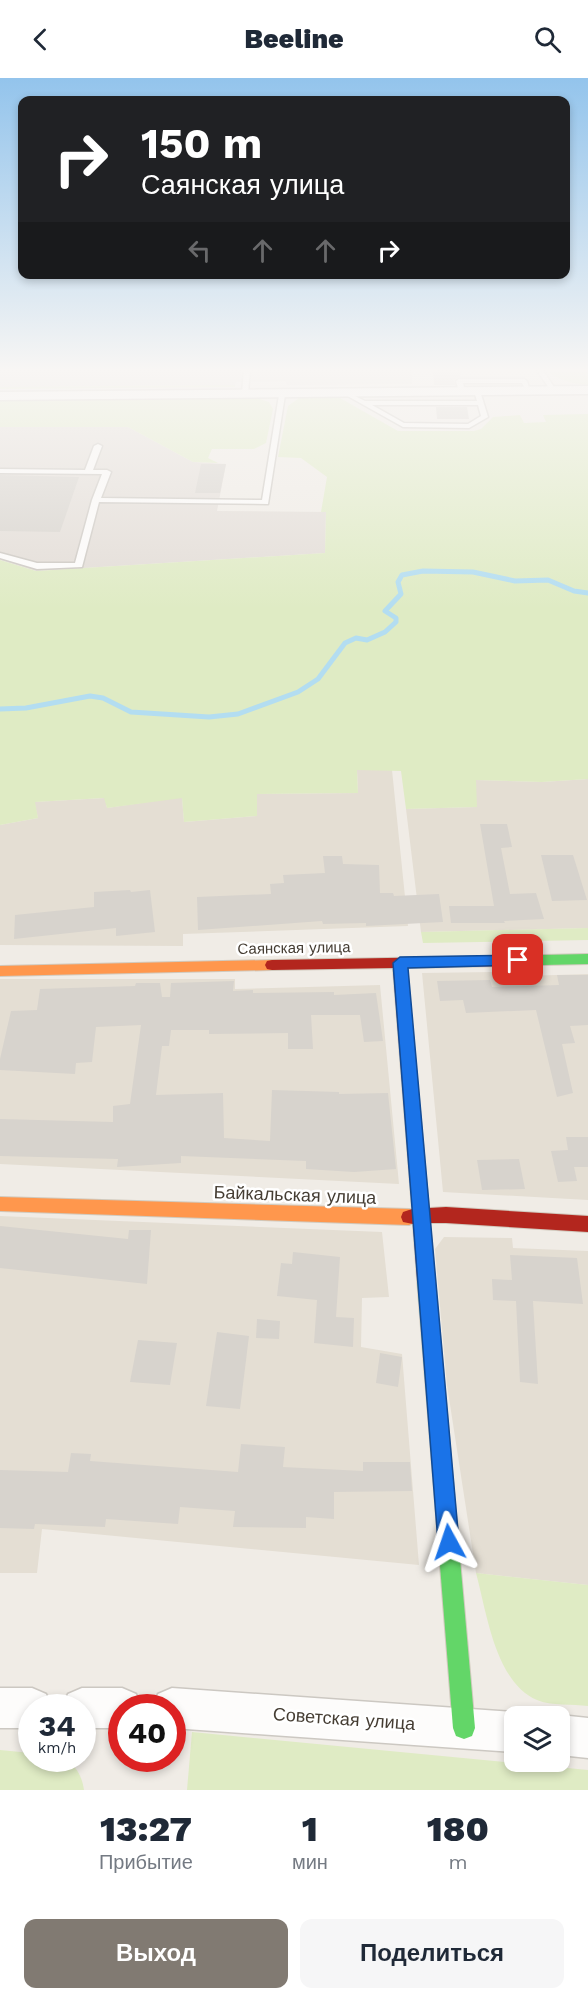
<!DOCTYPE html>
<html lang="ru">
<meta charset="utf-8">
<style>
:root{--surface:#fff;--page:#f6f6f7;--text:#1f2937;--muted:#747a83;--accent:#817a72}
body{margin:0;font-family:"Work Sans",sans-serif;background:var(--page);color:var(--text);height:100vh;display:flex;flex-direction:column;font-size:22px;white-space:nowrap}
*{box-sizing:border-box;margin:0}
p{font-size:20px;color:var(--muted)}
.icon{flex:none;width:33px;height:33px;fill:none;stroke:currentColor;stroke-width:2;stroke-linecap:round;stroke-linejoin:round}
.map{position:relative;height:1712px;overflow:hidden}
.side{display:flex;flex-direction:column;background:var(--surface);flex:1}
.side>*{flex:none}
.banner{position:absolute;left:18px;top:18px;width:552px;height:183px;border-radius:12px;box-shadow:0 3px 9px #0003;background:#202124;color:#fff;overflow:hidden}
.buttons{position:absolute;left:504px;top:1628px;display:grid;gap:12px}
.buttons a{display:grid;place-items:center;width:66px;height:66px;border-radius:12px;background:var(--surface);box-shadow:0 3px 9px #0003;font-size:30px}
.speed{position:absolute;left:18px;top:1616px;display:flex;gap:12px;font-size:30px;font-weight:700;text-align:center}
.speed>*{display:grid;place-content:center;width:78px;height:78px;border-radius:50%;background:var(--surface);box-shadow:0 3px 9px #0003;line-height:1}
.speed small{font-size:15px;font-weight:400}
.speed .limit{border:9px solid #d22;background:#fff;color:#111}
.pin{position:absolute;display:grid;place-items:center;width:51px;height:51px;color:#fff;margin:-26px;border-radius:12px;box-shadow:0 3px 9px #0006}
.me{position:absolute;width:66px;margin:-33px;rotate:355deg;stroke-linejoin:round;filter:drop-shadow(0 0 4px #0008)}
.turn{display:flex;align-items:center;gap:21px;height:126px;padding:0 24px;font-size:27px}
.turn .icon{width:78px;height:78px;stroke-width:2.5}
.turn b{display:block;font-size:42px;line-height:51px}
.lanes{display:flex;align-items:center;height:57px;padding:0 24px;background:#0003;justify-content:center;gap:30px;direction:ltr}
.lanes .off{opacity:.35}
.eta{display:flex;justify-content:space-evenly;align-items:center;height:102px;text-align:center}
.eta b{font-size:36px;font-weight:800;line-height:42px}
.action{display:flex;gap:12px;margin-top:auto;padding:12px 24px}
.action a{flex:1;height:69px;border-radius:12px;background:var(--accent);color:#fff;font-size:24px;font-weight:800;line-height:69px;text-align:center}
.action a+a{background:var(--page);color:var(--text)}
header{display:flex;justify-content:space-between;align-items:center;height:78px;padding:0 24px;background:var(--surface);font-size:27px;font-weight:800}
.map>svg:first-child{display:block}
.residential{fill:#e4ded3}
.industrial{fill:#e3ddd7}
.green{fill:#dfebc4}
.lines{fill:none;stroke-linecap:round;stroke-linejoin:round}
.stream{stroke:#b3ddf1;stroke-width:5}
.building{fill:#d7d3cd}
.lane-casing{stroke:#ccc8c2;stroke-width:3}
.street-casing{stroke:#ccc8c2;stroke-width:3}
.fast-casing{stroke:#d1cabe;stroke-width:2}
.slow-casing{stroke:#d1cabe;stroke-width:2}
.jam-casing{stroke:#d1cabe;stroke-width:2}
.lane{fill:#fdfcfb;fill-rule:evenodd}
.street{fill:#fdfcfb;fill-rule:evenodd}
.fast{fill:#63d668;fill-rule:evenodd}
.slow{fill:#ff974d;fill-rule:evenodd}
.jam{fill:#b3261e;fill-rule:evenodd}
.route{fill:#1a73e8;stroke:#114b97;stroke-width:1.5}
.labels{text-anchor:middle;stroke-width:5;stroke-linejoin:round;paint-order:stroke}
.street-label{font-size:15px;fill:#453d33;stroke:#fff}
.near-street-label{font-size:18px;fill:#453d33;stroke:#fff}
</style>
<header><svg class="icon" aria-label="back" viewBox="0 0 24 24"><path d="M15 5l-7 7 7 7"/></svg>Beeline<svg class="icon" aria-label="search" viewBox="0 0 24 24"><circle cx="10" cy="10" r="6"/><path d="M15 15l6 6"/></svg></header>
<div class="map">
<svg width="588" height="1712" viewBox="0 0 588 1712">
<rect width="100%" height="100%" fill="#f0ece6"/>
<g class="residential">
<polygon points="357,692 392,692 408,848 183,856 183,868 0,867 0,747 38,740 34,724 105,720 107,730 182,719 184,744 256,738 257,716 358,715"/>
<polygon points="588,701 588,850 421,854 406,731 476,729 476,702 542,704"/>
<polygon points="493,894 493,899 588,896 588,1122 443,1114 422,895"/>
<polygon points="0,901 235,901 235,911 380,907 399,1106 0,1086"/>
<polygon points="0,1138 382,1154 389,1219 362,1220 361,1269 402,1276 419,1487 42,1451 37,1495 0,1495"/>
<polygon points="444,1159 512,1160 513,1170 588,1173 588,1507 476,1495 447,1307 435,1171"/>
</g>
<g class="industrial">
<polygon points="0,291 412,291 412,306 287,307 286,303 236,304 235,307 0,309"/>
<polygon points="87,348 128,349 193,384 226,386 217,433 326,434 325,475 36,493 0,482 0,349"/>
</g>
<g class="green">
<path d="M544 291 552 294H588V307C572 306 556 301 544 291Z"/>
<polygon points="235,307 235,309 0,311 0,309"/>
<polygon points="257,320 269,324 273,331 266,365 254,371 212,371 208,380 218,385 193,384 128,349 0,349 0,321"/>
<polygon points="299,320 340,320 398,353 474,353 481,351 493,339 520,337 524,345 546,344 543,337 588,336 588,701 542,704 476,702 477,729 406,731 401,693 357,692 358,715 257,716 257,738 184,744 182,720 107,730 104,720 35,724 38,740 0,747 0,482 36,493 325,475 326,434 321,434 327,399 301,380 278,379 288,328"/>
<polygon points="588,850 588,862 423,865 421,854"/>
<path d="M476 1495 588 1507V1628C573 1626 551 1628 537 1622 495 1604 487 1535 476 1495Z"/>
<polygon points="192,1654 588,1692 588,1712 187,1712"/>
<path d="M0 1672 31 1675 32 1680C59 1680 79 1679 84 1712H0Z"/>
</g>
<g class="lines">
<polyline class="stream" points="0,631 26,630 90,618 103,620 131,634 209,639 238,636 298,614 318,601 345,565 356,560 367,562 385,554 396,544 396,540 385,533 401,516 398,504 402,497 423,493 473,494 515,503 548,502 574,513 588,515"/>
</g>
<g class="building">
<polygon points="438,291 459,291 461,299 454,302 455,307 434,307 433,293 438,294"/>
<polygon points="436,329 467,329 469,341 437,341"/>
<polygon points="201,386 226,386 220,415 195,415"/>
<polygon points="0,397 79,399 60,454 0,453"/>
<polygon points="480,746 507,746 512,769 501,770 510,816 536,815 544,841 504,843 505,845 451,845 449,828 494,828"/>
<polygon points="541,777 573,777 587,822 552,823"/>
<polygon points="323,778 342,778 343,786 379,787 380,815 393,815 394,818 439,816 443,844 366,848 366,845 323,846 322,843 198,852 197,819 271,816 270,806 284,805 283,797 325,795"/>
<polygon points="130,812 131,814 150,812 155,854 116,858 116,850 14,861 15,837 94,829 94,814"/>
<polygon points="557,897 588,897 588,947 570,948 575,965 562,966 573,1015 557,1019 536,932 466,935 463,922 440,923 437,903 490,902 492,909 559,907"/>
<polygon points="234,903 233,913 253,912 253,915 334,914 334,917 376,915 383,963 364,964 360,937 311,937 313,971 288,971 288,955 209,956 209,952 171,952 169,968 162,968 156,1017 223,1015 224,1060 270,1063 272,1012 339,1014 339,1016 388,1015 396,1091 354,1094 306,1091 306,1083 181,1078 181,1085 117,1089 118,1081 0,1078 0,1041 113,1044 113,1028 130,1026 141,947 96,949 92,984 76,985 75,996 0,992 0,981 11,933 37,932 40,911 135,908 136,905 160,905 162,919 170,919 171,905"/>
<polygon points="566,1059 588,1059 588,1089 574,1089 577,1103 558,1104 551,1073 568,1072"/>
<polygon points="519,1081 525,1111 482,1112 477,1082"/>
<polygon points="0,1148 128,1161 129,1152 151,1152 147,1206 0,1190"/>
<polygon points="293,1174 340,1179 336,1239 354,1240 353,1269 314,1265 317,1222 277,1218 281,1185 292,1186"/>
<polygon points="510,1177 577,1180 583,1226 533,1223 538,1306 520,1304 516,1223 493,1222 492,1201 512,1202"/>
<polygon points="257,1241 280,1243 279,1261 256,1260"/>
<polygon points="217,1254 249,1258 240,1331 206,1328"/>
<polygon points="138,1262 177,1265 170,1307 130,1304"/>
<polygon points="380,1275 402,1279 398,1309 376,1305"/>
<polygon points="241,1366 285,1369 283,1389 363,1393 363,1384 410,1384 412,1413 334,1414 334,1441 306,1439 306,1450 233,1449 235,1433 180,1429 178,1446 106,1441 105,1449 35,1446 34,1451 0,1450 0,1392 68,1394 71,1375 91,1376 90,1383 238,1394"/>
</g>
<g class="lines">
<defs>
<g id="lane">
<polygon points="244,291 250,291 248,316 245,318 242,316"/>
<polygon points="536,291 542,291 556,312 555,313 551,313"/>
<polygon points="524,301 527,303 530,313 526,313 522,305 463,305 465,314 462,316 459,314 456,303 459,301"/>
<path d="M477 311 480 313 488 339 469 350 403 349 344 316 349 315 365 323H477L474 313ZM372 327H478L481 338 468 346 404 345Z"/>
<polygon points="282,315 285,317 268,426 99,424 82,489 37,491 0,480 0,475 37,485 75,485 92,422 102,396 0,395 0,391 85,392 94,368 98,366 102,368 93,392 107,392 111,394 101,420 262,422 279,317"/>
</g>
<g id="street">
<polygon points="588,308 588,316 0,322 0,314"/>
<polygon points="0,1610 32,1610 46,1616 51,1629 32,1629 32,1650 0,1650"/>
<polygon points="82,1610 122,1610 136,1616 141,1629 122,1629 122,1650 82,1650 82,1629 63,1629 68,1616"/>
<polygon points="172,1610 514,1634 523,1638 514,1638 514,1674 172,1650 172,1629 153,1629 158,1616"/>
<polygon points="560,1637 588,1640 588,1680 560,1677 558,1638"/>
</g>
<g id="fast">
<polygon points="588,876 588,886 502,888 497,887 495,883 497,879 502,878"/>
<polygon points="426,1192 432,1194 435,1200 475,1650 472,1658 464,1661 456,1658 453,1650 417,1200 420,1194"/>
</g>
<g id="slow">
<polygon points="272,882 277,883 279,887 277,891 272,892 0,898 0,888"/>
<polygon points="0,1119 409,1131 415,1134 417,1139 415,1144 409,1147 0,1133"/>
</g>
<polygon id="jam" points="502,878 507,879 509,883 507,887 502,888 407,890 429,1130 446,1129 588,1138 588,1154 446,1145 430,1145 435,1200 432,1206 426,1208 420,1206 417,1200 413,1146 403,1144 401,1139 403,1134 412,1131 393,890 272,892 267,891 265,887 267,883 272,882"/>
</defs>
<use href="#lane" class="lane-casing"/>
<use href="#street" class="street-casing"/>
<use href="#fast" class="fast-casing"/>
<use href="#slow" class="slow-casing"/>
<use href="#jam" class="jam-casing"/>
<use href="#lane" class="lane"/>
<use href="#street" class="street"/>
<use href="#fast" class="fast"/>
<use href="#slow" class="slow"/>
<use href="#jam" class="jam"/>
</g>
<linearGradient id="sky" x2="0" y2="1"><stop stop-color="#93c4ec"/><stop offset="0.55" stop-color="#f8f6f4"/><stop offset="1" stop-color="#f8f6f4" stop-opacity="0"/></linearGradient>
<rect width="588" height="531" fill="url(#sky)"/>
<polygon class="route" points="518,877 525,882 518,887 408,890 459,1464 456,1471 449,1474 441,1471 438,1464 393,885 400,879"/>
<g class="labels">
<g class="street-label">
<text transform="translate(294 870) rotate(-1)" y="5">Саянская улица</text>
</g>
<g class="near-street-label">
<text transform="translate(295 1117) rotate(2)" y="6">Байкальская улица</text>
<text transform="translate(344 1641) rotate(4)" y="6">Советская улица</text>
</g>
</g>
</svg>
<div class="buttons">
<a><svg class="icon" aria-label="layers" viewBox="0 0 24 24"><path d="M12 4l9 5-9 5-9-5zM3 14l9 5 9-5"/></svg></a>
</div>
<div class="speed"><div>34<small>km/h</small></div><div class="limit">40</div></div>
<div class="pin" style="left:518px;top:882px;background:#d93025"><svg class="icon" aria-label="arrive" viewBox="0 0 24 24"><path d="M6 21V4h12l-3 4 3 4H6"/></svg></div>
<svg class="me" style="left:449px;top:1464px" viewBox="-20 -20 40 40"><path d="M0-17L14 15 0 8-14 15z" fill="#1a73e8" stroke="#fff" stroke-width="4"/></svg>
<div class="banner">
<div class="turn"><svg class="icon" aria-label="right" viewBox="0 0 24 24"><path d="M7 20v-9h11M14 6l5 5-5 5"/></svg><div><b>150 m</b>Саянская улица</div></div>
<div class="lanes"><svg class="icon off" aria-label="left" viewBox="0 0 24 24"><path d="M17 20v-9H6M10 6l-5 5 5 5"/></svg><svg class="icon off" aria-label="ahead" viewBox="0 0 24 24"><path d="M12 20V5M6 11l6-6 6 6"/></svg><svg class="icon off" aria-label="ahead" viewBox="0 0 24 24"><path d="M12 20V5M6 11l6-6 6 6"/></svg><svg class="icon" aria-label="right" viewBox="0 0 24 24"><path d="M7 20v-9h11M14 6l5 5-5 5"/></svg></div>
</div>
</div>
<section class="side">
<div class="eta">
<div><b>13:27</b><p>Прибытие</p></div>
<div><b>1</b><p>мин</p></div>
<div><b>180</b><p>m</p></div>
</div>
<div class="action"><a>Выход</a><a>Поделиться</a></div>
</section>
